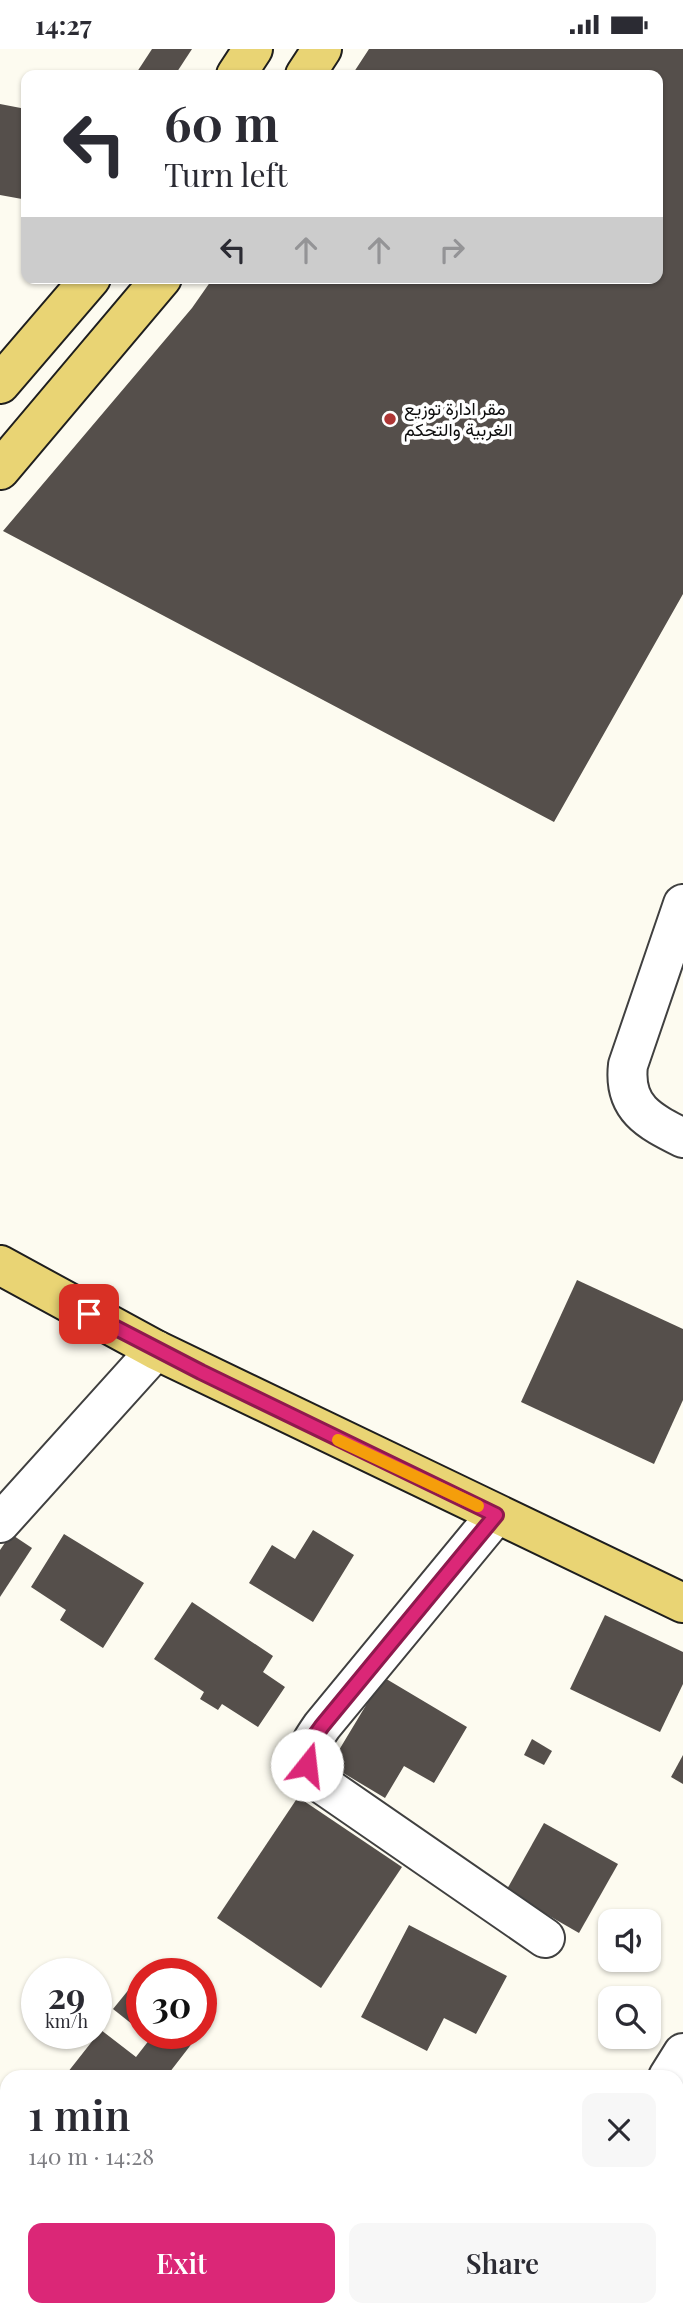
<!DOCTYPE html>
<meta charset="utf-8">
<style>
:root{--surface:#fff;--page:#f7f7f7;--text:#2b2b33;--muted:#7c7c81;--accent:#db2777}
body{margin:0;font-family:"Playfair Display",Vazirmatn,serif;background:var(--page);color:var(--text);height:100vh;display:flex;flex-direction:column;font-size:26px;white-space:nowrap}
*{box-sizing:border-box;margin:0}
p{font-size:23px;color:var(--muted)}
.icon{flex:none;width:38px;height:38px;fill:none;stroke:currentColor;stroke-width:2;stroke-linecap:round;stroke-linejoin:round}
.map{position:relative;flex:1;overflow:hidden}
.panel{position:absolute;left:0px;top:2021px;width:684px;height:247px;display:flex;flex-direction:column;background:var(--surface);border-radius:21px 21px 0 0;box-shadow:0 2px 5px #0004}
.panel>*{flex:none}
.hud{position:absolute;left:21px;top:21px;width:642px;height:214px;border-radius:14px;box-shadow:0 2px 5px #0004;background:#fff;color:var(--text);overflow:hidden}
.fabs{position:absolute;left:598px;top:1860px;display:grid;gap:14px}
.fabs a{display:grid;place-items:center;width:63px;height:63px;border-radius:14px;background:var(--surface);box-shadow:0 2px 5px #0004;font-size:35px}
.speed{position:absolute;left:21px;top:1909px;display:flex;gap:14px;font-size:35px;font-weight:700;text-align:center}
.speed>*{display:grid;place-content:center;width:91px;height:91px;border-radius:50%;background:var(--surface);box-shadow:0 2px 5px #0004;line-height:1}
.speed small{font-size:18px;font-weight:400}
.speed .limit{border:10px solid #d22;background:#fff;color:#111}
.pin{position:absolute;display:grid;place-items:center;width:60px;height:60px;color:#fff;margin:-30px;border-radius:14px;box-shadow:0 4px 10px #0006}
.me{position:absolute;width:77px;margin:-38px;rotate:16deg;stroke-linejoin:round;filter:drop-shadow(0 0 5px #0008)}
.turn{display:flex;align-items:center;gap:24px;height:147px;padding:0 28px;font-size:32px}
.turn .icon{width:91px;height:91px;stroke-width:2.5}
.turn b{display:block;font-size:49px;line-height:60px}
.lanes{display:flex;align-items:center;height:66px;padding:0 28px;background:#0003;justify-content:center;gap:35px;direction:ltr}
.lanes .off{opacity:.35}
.round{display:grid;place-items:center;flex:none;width:74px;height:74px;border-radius:14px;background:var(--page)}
.head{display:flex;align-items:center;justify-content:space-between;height:119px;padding:0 28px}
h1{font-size:42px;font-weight:600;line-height:52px}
.action{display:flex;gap:14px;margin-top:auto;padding:14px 28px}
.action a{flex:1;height:80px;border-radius:14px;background:var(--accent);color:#fff;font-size:28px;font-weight:600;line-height:80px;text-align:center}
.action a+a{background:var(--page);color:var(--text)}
.status{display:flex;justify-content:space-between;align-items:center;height:49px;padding:0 35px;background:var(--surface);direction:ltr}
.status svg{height:19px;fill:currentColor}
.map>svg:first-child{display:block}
.building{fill:#554f4b}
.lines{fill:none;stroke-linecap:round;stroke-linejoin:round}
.minor-casing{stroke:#404040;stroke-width:42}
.major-casing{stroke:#1e1e1e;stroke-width:42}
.minor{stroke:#fff;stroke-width:38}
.major{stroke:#e9d474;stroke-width:38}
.route-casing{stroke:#8e194d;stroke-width:18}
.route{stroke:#db2777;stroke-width:12}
.slow{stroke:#f59e0b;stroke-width:12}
.poi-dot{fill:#ae3635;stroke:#fff;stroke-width:2.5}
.labels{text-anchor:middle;stroke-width:7;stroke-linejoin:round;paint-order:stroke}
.poi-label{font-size:18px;fill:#0d0d0d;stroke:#fff;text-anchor:start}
</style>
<div class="status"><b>14:27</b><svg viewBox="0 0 49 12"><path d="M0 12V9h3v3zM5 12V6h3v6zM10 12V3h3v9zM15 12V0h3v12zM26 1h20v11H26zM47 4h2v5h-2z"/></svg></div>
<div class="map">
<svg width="683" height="2267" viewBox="0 0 683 2267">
<rect width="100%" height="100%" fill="#fdfbf0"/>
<g class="building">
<polygon points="152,0 192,0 175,26 135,26"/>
<polygon points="369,0 683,0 683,545 554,773 3,482 192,259 213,229 658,229 658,26 352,26"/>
<polygon points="0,55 26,60 26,125 22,150 0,146"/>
<polygon points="577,1231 683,1280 683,1351 654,1415 521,1353"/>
<polygon points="313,1481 354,1506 313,1573 249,1534 272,1496 295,1510"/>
<polygon points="11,1485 32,1499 0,1548 0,1501"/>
<polygon points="64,1485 144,1534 103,1599 60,1571 66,1561 31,1538"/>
<polygon points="192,1553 273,1607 263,1623 285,1638 258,1678 222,1655 218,1661 200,1650 204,1643 154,1610"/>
<polygon points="605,1566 683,1603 683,1635 660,1683 570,1640"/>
<polygon points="383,1628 467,1678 434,1734 404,1717 385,1749 330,1716"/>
<polygon points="532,1690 552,1702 544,1716 524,1706"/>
<polygon points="683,1706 683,1735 671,1728"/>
<polygon points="298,1748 402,1818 321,1939 217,1869"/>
<polygon points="544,1774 618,1815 579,1884 506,1842"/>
<polygon points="409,1876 507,1927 476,1985 444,1969 427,2002 361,1968"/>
<polygon points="139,1928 142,1930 142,1983 113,1960"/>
<polygon points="101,1981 136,2008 150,1990 143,1984 200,1984 166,2028 64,2028"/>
<polygon points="680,2121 683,2123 683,2256 677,2252 677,2125"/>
</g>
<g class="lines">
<defs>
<g id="minor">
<path d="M683 855 628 1016C623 1059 649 1072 683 1089"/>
<path d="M496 1466 322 1677C304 1703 301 1709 322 1735L545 1889"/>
<polyline points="0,1474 156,1301"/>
<polyline points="668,2028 683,2004"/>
<polyline points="405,2261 416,2267"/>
<polyline points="518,2267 522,2261"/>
</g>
<g id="major">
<polyline points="236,26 253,0"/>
<polyline points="305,26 322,0"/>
<polyline points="0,335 91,229"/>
<polyline points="0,421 162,229"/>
<polyline points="0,1216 156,1301 683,1554"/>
</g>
</defs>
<use href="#minor" class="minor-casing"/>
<use href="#major" class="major-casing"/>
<use href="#minor" class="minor"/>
<use href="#major" class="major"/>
</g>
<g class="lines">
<defs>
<polyline id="route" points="89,1265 201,1323 496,1466 322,1677 307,1698 307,1716"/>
</defs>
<use href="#route" class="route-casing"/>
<use href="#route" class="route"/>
<polyline class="slow" points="338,1391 478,1457"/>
</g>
<circle class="poi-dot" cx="390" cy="370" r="7"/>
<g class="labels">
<g class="poi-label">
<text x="404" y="366">مقر ادارة توزيع<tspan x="404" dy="21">الغربية والتحكم</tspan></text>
</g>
</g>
</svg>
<div class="fabs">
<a><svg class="icon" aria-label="sound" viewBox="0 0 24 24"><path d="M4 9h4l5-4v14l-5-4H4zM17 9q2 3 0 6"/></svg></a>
<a><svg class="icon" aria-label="search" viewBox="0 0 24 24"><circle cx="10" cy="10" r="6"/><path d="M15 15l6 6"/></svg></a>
</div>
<div class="speed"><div>29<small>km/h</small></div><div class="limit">30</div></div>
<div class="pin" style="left:89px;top:1265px;background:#d93025"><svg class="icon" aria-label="arrive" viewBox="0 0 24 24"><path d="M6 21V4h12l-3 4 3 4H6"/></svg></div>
<svg class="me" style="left:307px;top:1716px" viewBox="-20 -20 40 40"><circle r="19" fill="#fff"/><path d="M0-13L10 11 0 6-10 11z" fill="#db2777"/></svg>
<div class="hud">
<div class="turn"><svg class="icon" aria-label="left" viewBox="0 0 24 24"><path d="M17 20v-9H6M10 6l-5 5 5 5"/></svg><div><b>60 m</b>Turn left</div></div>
<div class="lanes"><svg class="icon" aria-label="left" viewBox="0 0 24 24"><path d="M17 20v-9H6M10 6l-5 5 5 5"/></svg><svg class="icon off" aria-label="ahead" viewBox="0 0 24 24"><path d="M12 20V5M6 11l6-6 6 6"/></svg><svg class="icon off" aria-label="ahead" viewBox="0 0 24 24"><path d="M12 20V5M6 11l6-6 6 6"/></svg><svg class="icon off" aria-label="right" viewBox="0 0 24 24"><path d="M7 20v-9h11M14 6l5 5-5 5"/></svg></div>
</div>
<section class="panel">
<div class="head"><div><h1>1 min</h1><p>140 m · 14:28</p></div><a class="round"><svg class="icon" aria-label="close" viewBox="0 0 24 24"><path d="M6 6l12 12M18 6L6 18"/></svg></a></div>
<div class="action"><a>Exit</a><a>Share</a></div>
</section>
</div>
